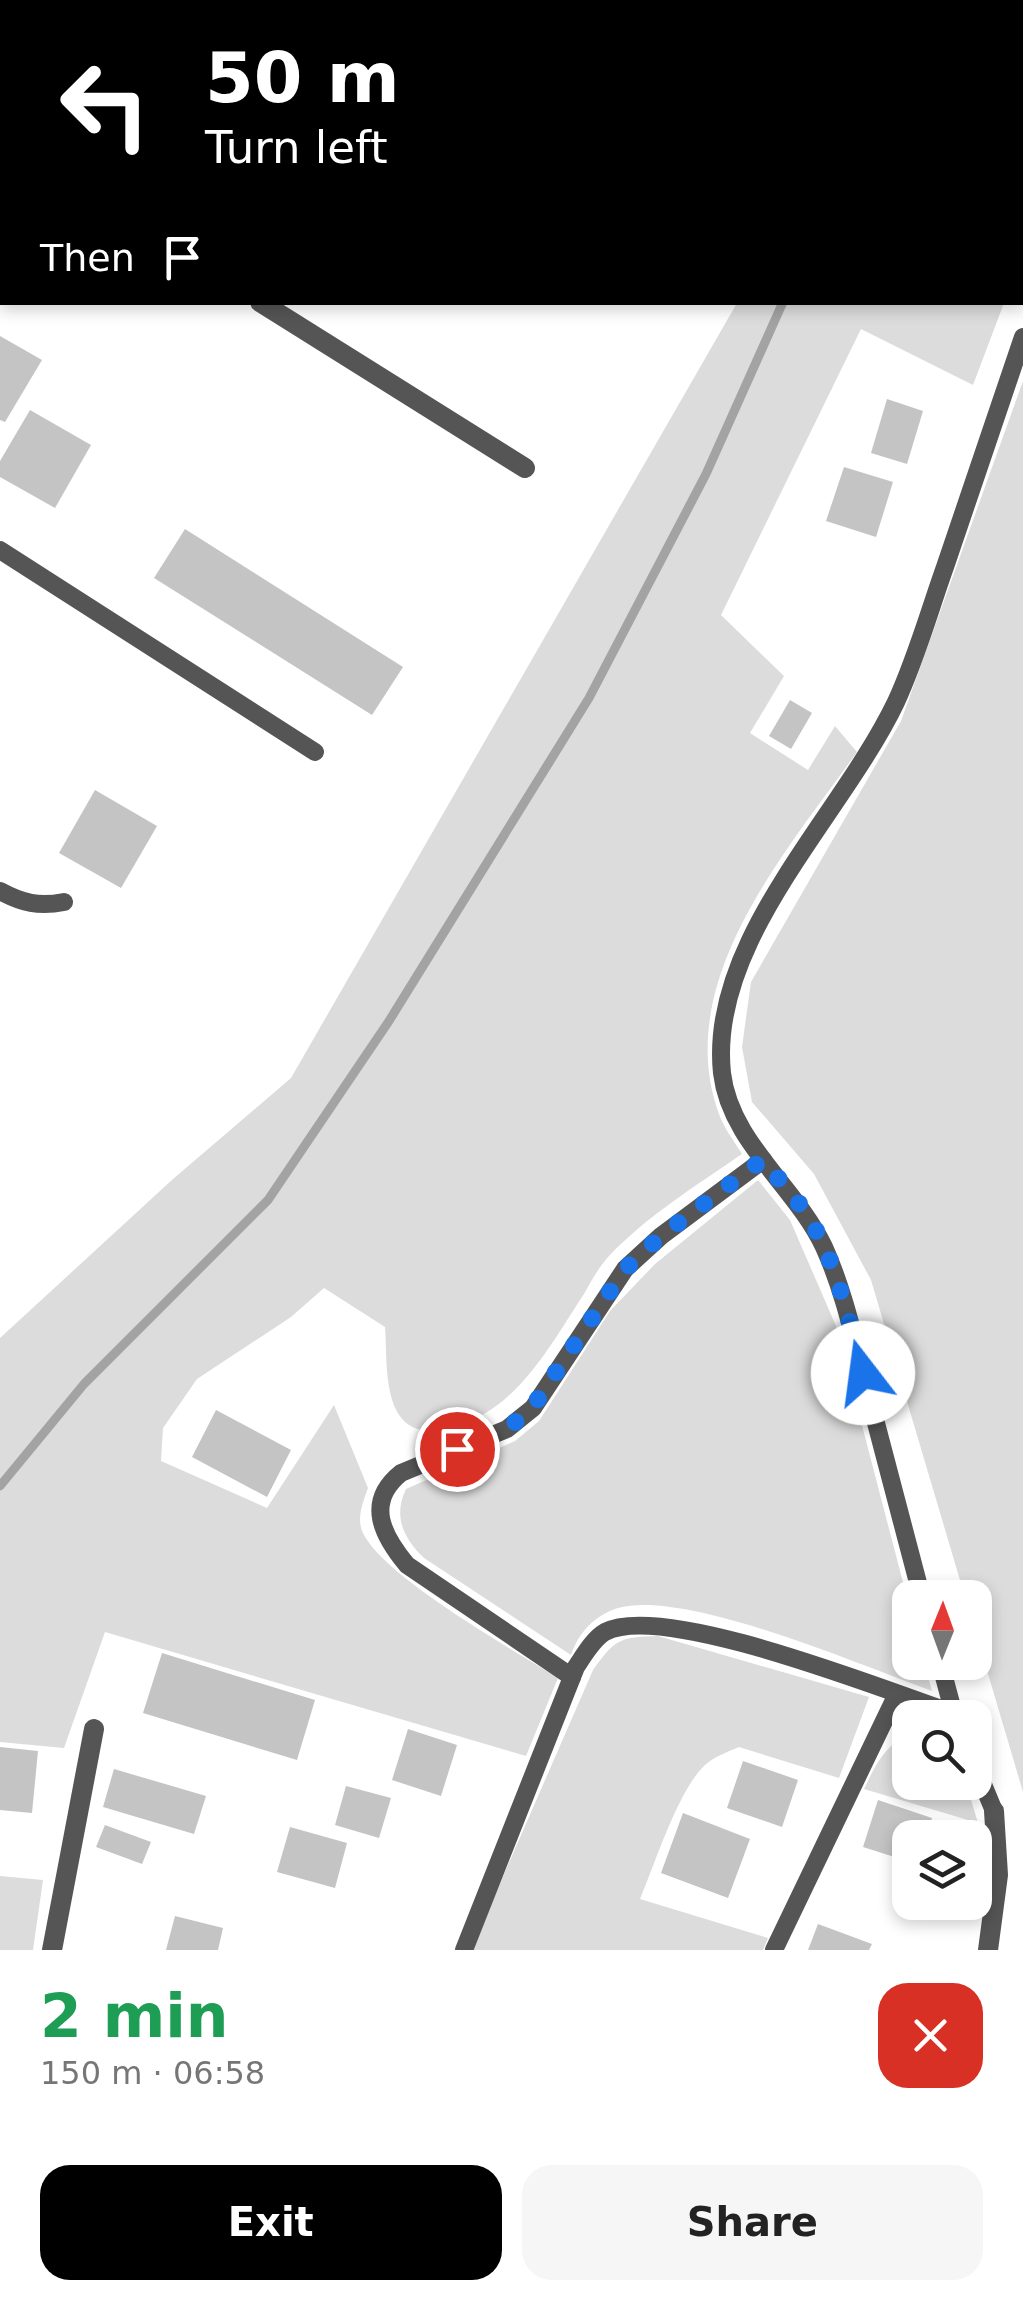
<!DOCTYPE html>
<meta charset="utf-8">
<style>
:root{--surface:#fff;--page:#f6f6f6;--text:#222;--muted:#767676;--accent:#000}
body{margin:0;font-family:"DejaVu Sans",sans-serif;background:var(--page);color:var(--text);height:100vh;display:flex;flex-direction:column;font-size:38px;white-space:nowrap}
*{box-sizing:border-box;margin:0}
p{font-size:32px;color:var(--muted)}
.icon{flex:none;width:55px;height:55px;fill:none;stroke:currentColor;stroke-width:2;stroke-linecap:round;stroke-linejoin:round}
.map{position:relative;height:1950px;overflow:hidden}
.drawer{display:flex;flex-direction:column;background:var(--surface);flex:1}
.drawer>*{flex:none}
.top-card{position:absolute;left:0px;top:0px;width:1025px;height:305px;box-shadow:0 5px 15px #0003;background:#000;color:#fff;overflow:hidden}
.needle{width:65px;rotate:1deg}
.controls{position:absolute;left:892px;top:1580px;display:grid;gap:20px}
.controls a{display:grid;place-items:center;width:100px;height:100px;border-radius:20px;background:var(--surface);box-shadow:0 5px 15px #0003;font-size:50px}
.pin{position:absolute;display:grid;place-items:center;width:85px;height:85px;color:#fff;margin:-42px;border:5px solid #fff;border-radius:50%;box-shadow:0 2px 10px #0007}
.me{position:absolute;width:110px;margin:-55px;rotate:345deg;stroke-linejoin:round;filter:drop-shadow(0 0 8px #0008)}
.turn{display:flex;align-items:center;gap:35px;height:210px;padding:0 40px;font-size:45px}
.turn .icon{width:130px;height:130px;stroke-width:2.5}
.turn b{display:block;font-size:70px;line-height:85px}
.then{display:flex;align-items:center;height:95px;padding:0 40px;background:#0003;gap:20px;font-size:38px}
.round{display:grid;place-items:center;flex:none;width:105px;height:105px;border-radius:30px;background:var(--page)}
.summary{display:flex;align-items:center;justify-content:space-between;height:170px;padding:0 40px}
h1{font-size:60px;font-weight:800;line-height:75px;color:#1e9e55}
.button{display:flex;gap:20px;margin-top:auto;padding:20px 40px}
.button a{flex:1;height:115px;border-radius:30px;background:var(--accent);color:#fff;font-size:40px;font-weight:800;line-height:115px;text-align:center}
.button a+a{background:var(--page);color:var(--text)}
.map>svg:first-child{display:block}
.green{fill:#dcdcdc}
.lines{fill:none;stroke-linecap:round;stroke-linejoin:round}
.stream{stroke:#a3a3a3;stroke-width:9}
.building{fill:#c4c4c4}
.lane{stroke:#555;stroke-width:18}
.street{stroke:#555;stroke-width:20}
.route{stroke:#1a73e8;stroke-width:18;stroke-dasharray:0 32.4}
</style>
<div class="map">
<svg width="1023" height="1950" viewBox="0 0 1023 1950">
<rect width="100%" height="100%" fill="#fff"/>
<g class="green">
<path d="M737 303H1004L973 385 861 329 721 615 784 676 750 733 808 770 835 726 857 752C786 852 671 982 719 1114 724 1128 734 1141 742 1154 697 1185 647 1216 609 1256 599 1267 591 1281 584 1294 547 1350 513 1418 440 1430 380 1439 388 1365 385 1327L324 1288 291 1317 197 1379 163 1428 161 1461 267 1508 334 1405 368 1488C363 1502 356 1519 363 1533 384 1577 512 1649 558 1678L526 1756 105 1632 64 1748 0 1742V1338L173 1179 291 1078Z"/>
<polygon points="1023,381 1023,1792 975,1630 975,1598 965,1597 871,1280 814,1174 752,1102 742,1047 751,982 901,721"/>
<path d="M758 1180 790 1220 836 1326 910 1609V1662L924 1663 932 1691C862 1666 686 1589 618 1608 594 1616 579 1632 571 1655L424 1558C403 1538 393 1516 406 1489L515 1441 539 1421 610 1311 655 1264Z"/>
<path d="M658 1636 869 1697 839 1778 739 1747C727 1752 714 1757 705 1765 678 1790 655 1864 640 1899L768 1938 763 1950H471L593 1670C615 1639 620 1637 658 1636Z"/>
<path d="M910 1732V1782L966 1783 978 1823 864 1789C876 1764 885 1746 910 1732Z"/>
<polygon points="0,1876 43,1880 33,1950 0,1950"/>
</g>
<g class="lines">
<g class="stream">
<polyline points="941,2 943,0"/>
<polyline points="0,1486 84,1384 268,1200 389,1021 589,698 706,474 783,302"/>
</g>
</g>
<g class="building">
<polygon points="0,336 42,360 5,422 0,420"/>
<polygon points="887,399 923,411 907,464 871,453"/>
<polygon points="30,410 91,445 55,508 0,477 0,461"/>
<polygon points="844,467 893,482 876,537 826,521"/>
<polygon points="185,529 403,667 372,715 154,578"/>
<polygon points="790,700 812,713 791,749 769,736"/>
<polygon points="95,790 157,826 121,888 59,853"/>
<polygon points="216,1410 291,1450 267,1497 192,1457"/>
<polygon points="162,1653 315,1700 297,1760 143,1713"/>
<polygon points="408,1729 457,1745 441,1796 392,1780"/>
<polygon points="0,1747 38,1751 32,1813 0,1810"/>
<polygon points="743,1761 798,1780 782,1827 727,1808"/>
<polygon points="114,1769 206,1796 194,1834 103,1807"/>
<polygon points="346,1786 391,1798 379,1838 335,1825"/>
<polygon points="878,1800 932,1818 926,1838 910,1838 910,1862 863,1847"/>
<polygon points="683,1813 750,1839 728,1898 661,1873"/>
<polygon points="105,1825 151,1842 142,1864 96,1847"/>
<polygon points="290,1827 347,1843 335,1888 277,1872"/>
<polygon points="175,1916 223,1928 218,1950 166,1950"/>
<polygon points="818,1924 872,1944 869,1950 808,1950"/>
</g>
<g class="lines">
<g class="lane">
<polyline points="0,550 315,752"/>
<path d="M0 891C22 903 39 907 64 902"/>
<path d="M922 1598C904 1527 885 1456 866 1385 854 1339 844 1291 824 1247 796 1187 730 1142 722 1073 708 940 841 817 896 702 916 659 929 612 945 567 971 490 997 414 1023 337"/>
<polyline points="940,1662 955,1718"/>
<path d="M572 1677 407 1565C382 1535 365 1502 401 1473L507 1429 533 1408 625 1269 661 1236 763 1160"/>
<polyline points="975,1765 994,1811"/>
<path d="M464 1950 576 1667C584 1655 593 1639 605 1632 663 1601 887 1691 953 1713"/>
<polyline points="774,1950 897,1694"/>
</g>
<g class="street">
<polyline points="314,0 318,2"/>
<polyline points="0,140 2,141"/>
<polyline points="260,302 525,468"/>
<polyline points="52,1950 94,1729"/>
<polyline points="988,1950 998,1875 994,1811"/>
</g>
</g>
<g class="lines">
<path class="route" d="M457 1449 507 1429 532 1408 625 1269 661 1236 762 1160C776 1176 791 1192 803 1209 836 1257 848 1318 863 1373"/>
</g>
</svg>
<div class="controls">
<a><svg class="needle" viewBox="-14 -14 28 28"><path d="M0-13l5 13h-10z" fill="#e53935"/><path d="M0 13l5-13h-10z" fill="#767676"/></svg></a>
<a><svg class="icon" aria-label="search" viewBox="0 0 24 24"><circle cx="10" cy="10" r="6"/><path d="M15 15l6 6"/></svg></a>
<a><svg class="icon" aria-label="layers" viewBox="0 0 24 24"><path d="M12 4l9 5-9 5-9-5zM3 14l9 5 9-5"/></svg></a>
</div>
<div class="pin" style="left:457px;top:1449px;background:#d93025"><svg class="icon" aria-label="arrive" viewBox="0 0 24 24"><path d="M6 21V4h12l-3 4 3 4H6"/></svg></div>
<svg class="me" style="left:863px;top:1373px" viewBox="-20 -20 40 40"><circle r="19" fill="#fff"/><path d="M0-13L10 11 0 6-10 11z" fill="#1a73e8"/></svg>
<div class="top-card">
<div class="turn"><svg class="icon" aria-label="left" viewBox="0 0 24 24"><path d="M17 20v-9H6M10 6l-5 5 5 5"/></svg><div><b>50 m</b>Turn left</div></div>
<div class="then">Then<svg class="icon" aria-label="arrive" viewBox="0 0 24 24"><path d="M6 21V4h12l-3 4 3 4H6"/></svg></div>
</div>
</div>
<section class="drawer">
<div class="summary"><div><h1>2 min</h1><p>150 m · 06:58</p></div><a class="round" style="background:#d93025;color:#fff"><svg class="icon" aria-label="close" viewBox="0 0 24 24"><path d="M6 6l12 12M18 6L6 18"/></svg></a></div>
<div class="button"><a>Exit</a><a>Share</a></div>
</section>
